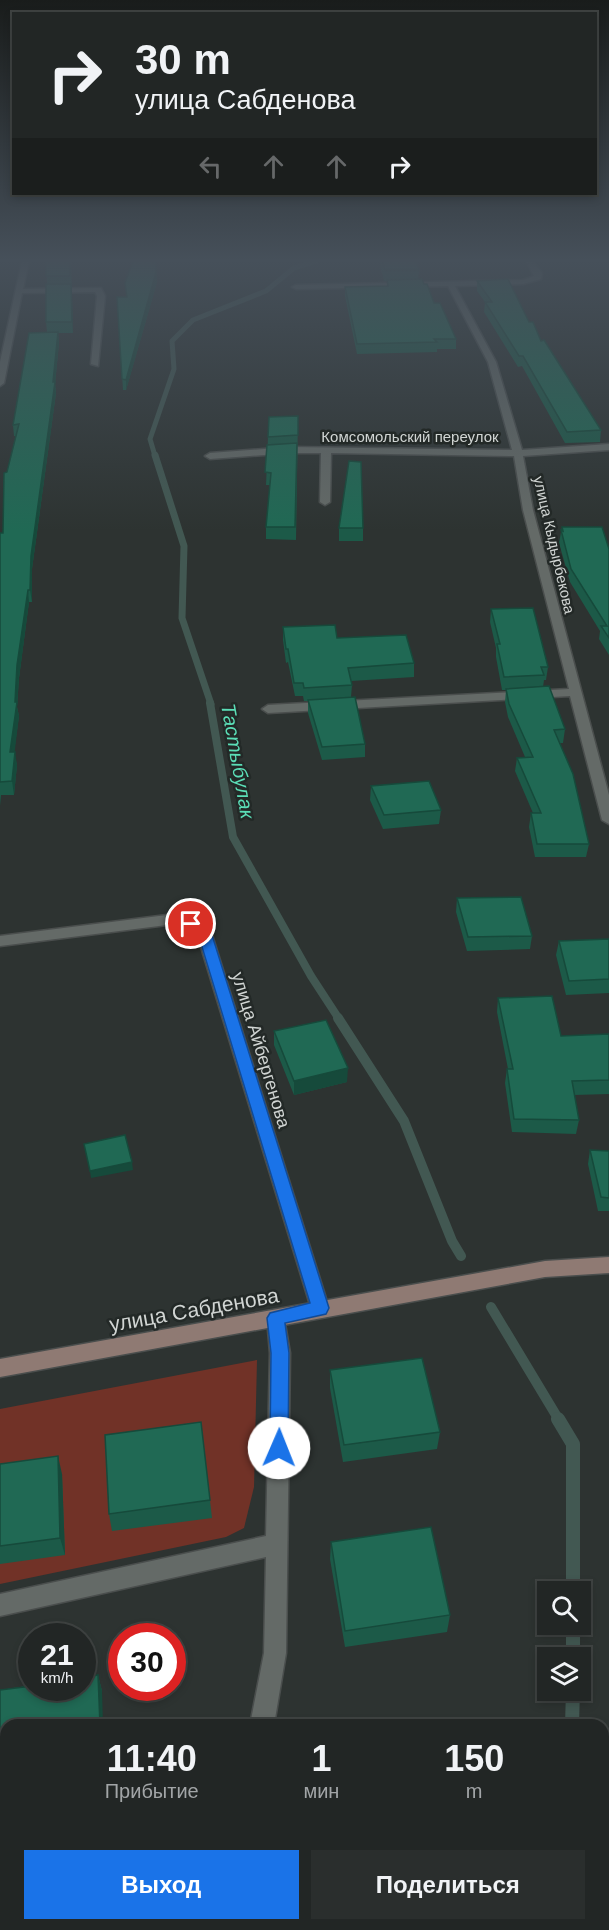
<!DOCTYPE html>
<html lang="ru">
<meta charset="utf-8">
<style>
:root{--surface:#222625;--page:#2a2e2d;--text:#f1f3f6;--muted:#a2a5a7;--line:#3f4342;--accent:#1a73e8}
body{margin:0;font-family:Arial,sans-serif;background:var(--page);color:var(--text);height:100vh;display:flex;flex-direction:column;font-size:22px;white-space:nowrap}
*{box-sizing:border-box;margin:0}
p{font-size:20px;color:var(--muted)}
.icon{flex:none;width:33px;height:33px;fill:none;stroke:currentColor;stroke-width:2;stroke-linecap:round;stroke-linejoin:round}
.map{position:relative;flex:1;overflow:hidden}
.side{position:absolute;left:0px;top:1719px;width:609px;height:212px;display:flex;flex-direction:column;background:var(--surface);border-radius:18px 18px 0 0;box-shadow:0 3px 9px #0003,0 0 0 2px var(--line)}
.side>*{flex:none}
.top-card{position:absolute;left:12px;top:12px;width:585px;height:183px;border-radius:0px;box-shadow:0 3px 9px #0003,0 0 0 2px var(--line);background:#222625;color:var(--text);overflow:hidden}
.fabs{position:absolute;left:537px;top:1581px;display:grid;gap:12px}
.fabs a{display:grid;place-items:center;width:54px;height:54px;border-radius:0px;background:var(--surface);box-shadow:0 3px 9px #0003,0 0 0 2px var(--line);font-size:30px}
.speed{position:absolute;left:18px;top:1623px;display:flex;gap:12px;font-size:30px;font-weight:700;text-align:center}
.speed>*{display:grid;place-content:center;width:78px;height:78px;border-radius:50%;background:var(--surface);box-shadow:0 3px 9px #0003,0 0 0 2px var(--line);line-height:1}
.speed small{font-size:15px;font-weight:400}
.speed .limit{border:9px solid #d22;background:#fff;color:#111}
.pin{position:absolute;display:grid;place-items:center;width:51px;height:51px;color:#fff;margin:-26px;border:3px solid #fff;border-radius:50%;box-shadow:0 2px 6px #0007}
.me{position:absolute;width:66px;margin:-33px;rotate:1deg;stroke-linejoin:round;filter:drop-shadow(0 0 4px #0008)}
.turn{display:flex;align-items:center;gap:21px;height:126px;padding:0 24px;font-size:27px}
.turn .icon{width:78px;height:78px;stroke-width:2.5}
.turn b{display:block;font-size:42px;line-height:51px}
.lanes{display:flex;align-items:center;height:57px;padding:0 24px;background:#0003;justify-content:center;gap:30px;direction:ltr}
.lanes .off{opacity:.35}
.eta{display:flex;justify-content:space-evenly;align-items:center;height:102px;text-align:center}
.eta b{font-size:36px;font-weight:800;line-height:42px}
.action{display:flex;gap:12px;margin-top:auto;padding:12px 24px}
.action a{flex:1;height:69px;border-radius:0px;background:var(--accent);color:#fff;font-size:24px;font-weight:800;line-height:69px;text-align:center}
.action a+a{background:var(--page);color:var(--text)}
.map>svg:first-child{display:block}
.green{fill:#713227}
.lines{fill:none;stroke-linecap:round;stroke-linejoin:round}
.stream-far4{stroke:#425852;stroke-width:5}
.stream-far3{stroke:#425852;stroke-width:7}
.stream-far2{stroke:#425852;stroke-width:8}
.stream-far1{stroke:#425852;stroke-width:10}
.stream{stroke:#425852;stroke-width:14}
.street-casing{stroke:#4a4e4d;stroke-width:3}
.secondary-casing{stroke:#4a4e4d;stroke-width:3}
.street{fill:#646a67;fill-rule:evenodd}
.secondary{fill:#8f7a73;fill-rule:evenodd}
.wall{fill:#1c5a48}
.shaded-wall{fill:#164a3b}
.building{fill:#206954;stroke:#164a3b;stroke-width:1.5}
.route{fill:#1a73e8;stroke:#114b97;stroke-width:1.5}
.labels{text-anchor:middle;stroke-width:5;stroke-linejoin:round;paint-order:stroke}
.far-street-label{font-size:15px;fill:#d1d5d3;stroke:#232927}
.street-label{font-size:18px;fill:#d1d5d3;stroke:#232927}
.water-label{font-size:20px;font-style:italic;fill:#5bdeb7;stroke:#232927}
.near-street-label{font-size:21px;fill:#d1d5d3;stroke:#232927}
</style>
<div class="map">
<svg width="609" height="1930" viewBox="0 0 609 1930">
<rect width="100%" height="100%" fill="#2d3331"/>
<polygon class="green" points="257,1360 254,1487 244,1528 226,1537 0,1584 0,1409"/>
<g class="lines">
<polyline class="stream-far4" points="155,456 150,439 174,369 172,341 193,320 266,291 294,268 316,261"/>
<polyline class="stream-far3" points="155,455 184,546 182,618 211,704"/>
<polyline class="stream-far2" points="210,703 233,837 311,976 339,1019"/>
<g class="stream-far1">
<polyline points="338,1018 404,1121 452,1241 461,1256"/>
<polyline points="491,1307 559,1420"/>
</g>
<g class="stream">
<polyline points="558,1419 573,1444 573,1592"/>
<polyline points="573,1624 573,1658"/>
<polyline points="572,1725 573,1690"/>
<polyline points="545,1930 546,1924"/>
</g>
<defs>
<g id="street">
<polygon points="22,261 29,261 23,289 101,288 105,296 98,366 91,364 97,296 95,292 22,293 4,383 0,386 0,362"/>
<polygon points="526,261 533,261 542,273 541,279 523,284 455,286 496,362 522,450 609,444 609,450 523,456 533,510 609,795 609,824 602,820 570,696 268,713 262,709 268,705 569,689 523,510 514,456 331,453 330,502 325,505 320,502 321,453 291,453 210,459 205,456 210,453 291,447 512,450 488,362 448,286 296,289 292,287 296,285 523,280 534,276"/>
<polygon points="167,915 196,921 212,935 329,1308 327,1314 320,1316 313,1314 311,1308 198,937 187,928 167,925 0,946 0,936"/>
<polygon points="276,1310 283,1312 290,1353 286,1653 274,1725 250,1725 264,1653 266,1557 0,1616 0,1594 266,1536 270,1353 267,1318 269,1312"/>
<rect x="220" y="1924" width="26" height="6"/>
</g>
<polygon id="secondary" points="609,1257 609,1273 545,1277 0,1377 0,1359 545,1261"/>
</defs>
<use href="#street" class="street-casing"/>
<use href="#secondary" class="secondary-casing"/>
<use href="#street" class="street"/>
<use href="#secondary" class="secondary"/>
</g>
<g class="wall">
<polygon points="46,261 71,261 73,333 58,333 59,343 55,384 56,393 32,569 32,602 29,602 19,678 17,707 19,716 14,752 17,765 14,795 1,795 0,806 0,533 3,533 7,472 16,436 14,436 13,425 47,332 46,322 47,284"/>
<polygon points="380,261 416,261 419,270 418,279 424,284 456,339 456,349 437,349 437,352 357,354 345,296 345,287 387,286 387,281 384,281 380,266"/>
<polygon points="156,266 157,282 126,390 123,390 117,297 126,297"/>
<polygon points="477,281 529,322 601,430 600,442 565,443 522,366 518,367 484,312 485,302 477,291"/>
<polygon points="298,416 296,540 266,539 266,527 270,485 266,485 268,437"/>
<polygon points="562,527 609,549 609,655 599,639 600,631 570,582 559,543"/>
<rect x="339" y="528" width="24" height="13"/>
<polygon points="491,609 548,667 546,680 544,680 543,687 565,729 563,743 560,743 589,844 586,857 535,857 529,827 531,813 533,813 515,771 517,758 525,757 508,717 505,702 506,690 502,690 496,657 496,648 490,622"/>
<polygon points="283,627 337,638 414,663 414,677 351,681 352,685 351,697 365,744 365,757 322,760 308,713 308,701 304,701 303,696 295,696 288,662 286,663 283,640"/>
<polygon points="371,786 441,810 439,824 383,829 370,800"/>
<polygon points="457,898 532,936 530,949 467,951 456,912"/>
<polygon points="609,939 609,993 566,995 556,955 559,941"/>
<polygon points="498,998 561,1036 609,1034 609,1094 574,1095 579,1120 576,1134 512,1132 505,1083 507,1069 508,1069 497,1012"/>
<polygon points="274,1031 347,1082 294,1095 274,1045"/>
<polygon points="590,1150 609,1151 609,1211 598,1211 588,1164"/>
<polygon points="330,1370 440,1432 437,1449 343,1462 330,1388"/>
<polygon points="201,1422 212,1518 112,1531 109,1514"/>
<polygon points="0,1464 62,1474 65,1555 0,1564"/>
<polygon points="331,1542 450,1615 447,1632 345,1647 330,1559"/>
<polygon points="98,1675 102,1691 6,1725 6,1807 0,1808 0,1690"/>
</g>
<g class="shaded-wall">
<polygon points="156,272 157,282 126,390 126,380"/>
<polygon points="71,284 72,295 73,333 72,322"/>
<polygon points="58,332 59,343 55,384 56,393 32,569 32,602 30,590 31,556 53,382"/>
<polygon points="28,590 29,602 19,678 17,707 19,716 13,766 10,752 17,665"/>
<polygon points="15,752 17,765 14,795 12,781"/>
<polygon points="348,1068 347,1082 294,1095 294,1081"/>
<polygon points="132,1162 133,1170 91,1178 90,1171"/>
<polygon points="58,1456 62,1474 65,1555 60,1538"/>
<polygon points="98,1675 102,1691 103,1725 100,1725"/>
<polygon points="135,1924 138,1924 139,1930 136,1930"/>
</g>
<g class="building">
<rect x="46" y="261" width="24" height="15"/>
<polygon points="133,261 156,261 156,272 126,380 122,379 117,297 127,297 125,283"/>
<polygon points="382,261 416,261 419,270 385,270"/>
<polygon points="422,279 424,284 427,284 434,303 440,303 456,339 434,339 437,342 357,344 345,287 388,286 387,280"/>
<polygon points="508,279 529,322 533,322 541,341 544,340 601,430 567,432 523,356 519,356 485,302 492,302 477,281"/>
<polygon points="46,284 71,284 72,322 46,322"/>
<polygon points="58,332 53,382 55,382 31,556 30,590 28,590 17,665 15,702 17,702 10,752 15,752 12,781 0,782 0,533 3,533 4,473 7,472 19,424 13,425 29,333"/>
<polygon points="298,416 298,435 268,437 269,417"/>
<polygon points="297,443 295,527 266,527 271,473 265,472 267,445"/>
<polygon points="349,461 361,462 363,528 339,528"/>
<polygon points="562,527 602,527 609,549 609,638 601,626 607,626 571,569 561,530 563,531"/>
<polygon points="533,608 548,667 541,667 544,675 504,677 497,644 500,644 491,609"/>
<polygon points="335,625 337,638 406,635 414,663 348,668 352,685 304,688 303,683 294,683 288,649 286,649 283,627"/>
<polygon points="549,686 565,729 554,730 573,774 589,844 537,844 531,813 541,813 517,758 533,757 509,704 506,689"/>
<polygon points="355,697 365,744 322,747 308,700"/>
<polygon points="429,781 441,810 384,815 371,786"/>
<polygon points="521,897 532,936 468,937 457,898"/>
<polygon points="609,939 609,979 569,981 559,941"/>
<polygon points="552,996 561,1036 609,1034 609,1080 572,1081 579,1120 514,1119 507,1069 513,1069 498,998"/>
<polygon points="326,1020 348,1068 294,1081 274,1031"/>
<polygon points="125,1135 132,1162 90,1171 84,1144"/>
<polygon points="590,1150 609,1151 609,1198 601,1197"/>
<polygon points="422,1358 440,1432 344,1445 330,1370"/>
<polygon points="201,1422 210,1500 109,1514 105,1435"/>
<polygon points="58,1456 60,1538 0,1546 0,1464"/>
<polygon points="431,1527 450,1615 345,1631 331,1542"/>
<polygon points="98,1675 100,1725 6,1725 6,1792 0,1793 0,1690 32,1686 32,1688 82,1688 82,1678"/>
<polygon points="12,1924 135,1924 136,1930 12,1930"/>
<rect x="303" y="1924" width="111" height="6"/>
</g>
<linearGradient id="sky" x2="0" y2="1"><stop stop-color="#191c1b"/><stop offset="0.49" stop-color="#46505a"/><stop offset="1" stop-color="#46505a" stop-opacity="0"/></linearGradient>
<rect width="609" height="531" fill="url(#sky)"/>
<polygon class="route" points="191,920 212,935 329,1308 326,1314 285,1323 289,1353 288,1448 285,1454 279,1457 272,1454 270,1448 271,1353 267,1318 270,1313 310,1303 199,937 184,924"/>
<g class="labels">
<g class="far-street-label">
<text x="410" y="442">Комсомольский переулок</text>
<text transform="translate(554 545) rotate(77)" y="5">улица Кыдырбекова</text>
</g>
<g class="street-label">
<text transform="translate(261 1050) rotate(73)" y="6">улица Айбергенова</text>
</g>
<g class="water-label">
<text transform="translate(238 761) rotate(80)" y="7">Тастыбулак</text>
</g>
<g class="near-street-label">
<text transform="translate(194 1310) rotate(-10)" y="7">улица Сабденова</text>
</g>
</g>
</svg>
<div class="fabs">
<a><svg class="icon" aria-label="search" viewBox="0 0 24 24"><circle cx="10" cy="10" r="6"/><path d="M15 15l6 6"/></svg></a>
<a><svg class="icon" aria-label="layers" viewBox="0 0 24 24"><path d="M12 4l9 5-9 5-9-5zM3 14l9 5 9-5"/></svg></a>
</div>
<div class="speed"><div>21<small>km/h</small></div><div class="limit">30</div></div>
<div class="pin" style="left:191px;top:924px;background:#d93025"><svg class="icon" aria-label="arrive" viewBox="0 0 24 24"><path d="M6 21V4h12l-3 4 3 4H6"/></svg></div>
<svg class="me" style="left:279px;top:1448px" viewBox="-20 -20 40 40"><circle r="19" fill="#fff"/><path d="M0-13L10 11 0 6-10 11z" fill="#1a73e8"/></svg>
<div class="top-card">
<div class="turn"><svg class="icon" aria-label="right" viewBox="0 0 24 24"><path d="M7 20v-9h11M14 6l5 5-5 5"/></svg><div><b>30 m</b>улица Сабденова</div></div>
<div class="lanes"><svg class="icon off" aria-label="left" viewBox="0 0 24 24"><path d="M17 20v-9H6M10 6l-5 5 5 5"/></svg><svg class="icon off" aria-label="ahead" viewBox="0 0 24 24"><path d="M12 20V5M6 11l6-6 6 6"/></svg><svg class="icon off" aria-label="ahead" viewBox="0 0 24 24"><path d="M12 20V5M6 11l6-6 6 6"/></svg><svg class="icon" aria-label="right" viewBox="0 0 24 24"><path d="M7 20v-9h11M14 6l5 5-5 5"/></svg></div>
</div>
<section class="side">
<div class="eta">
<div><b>11:40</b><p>Прибытие</p></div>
<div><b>1</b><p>мин</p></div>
<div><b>150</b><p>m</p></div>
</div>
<div class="action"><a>Выход</a><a>Поделиться</a></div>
</section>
</div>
